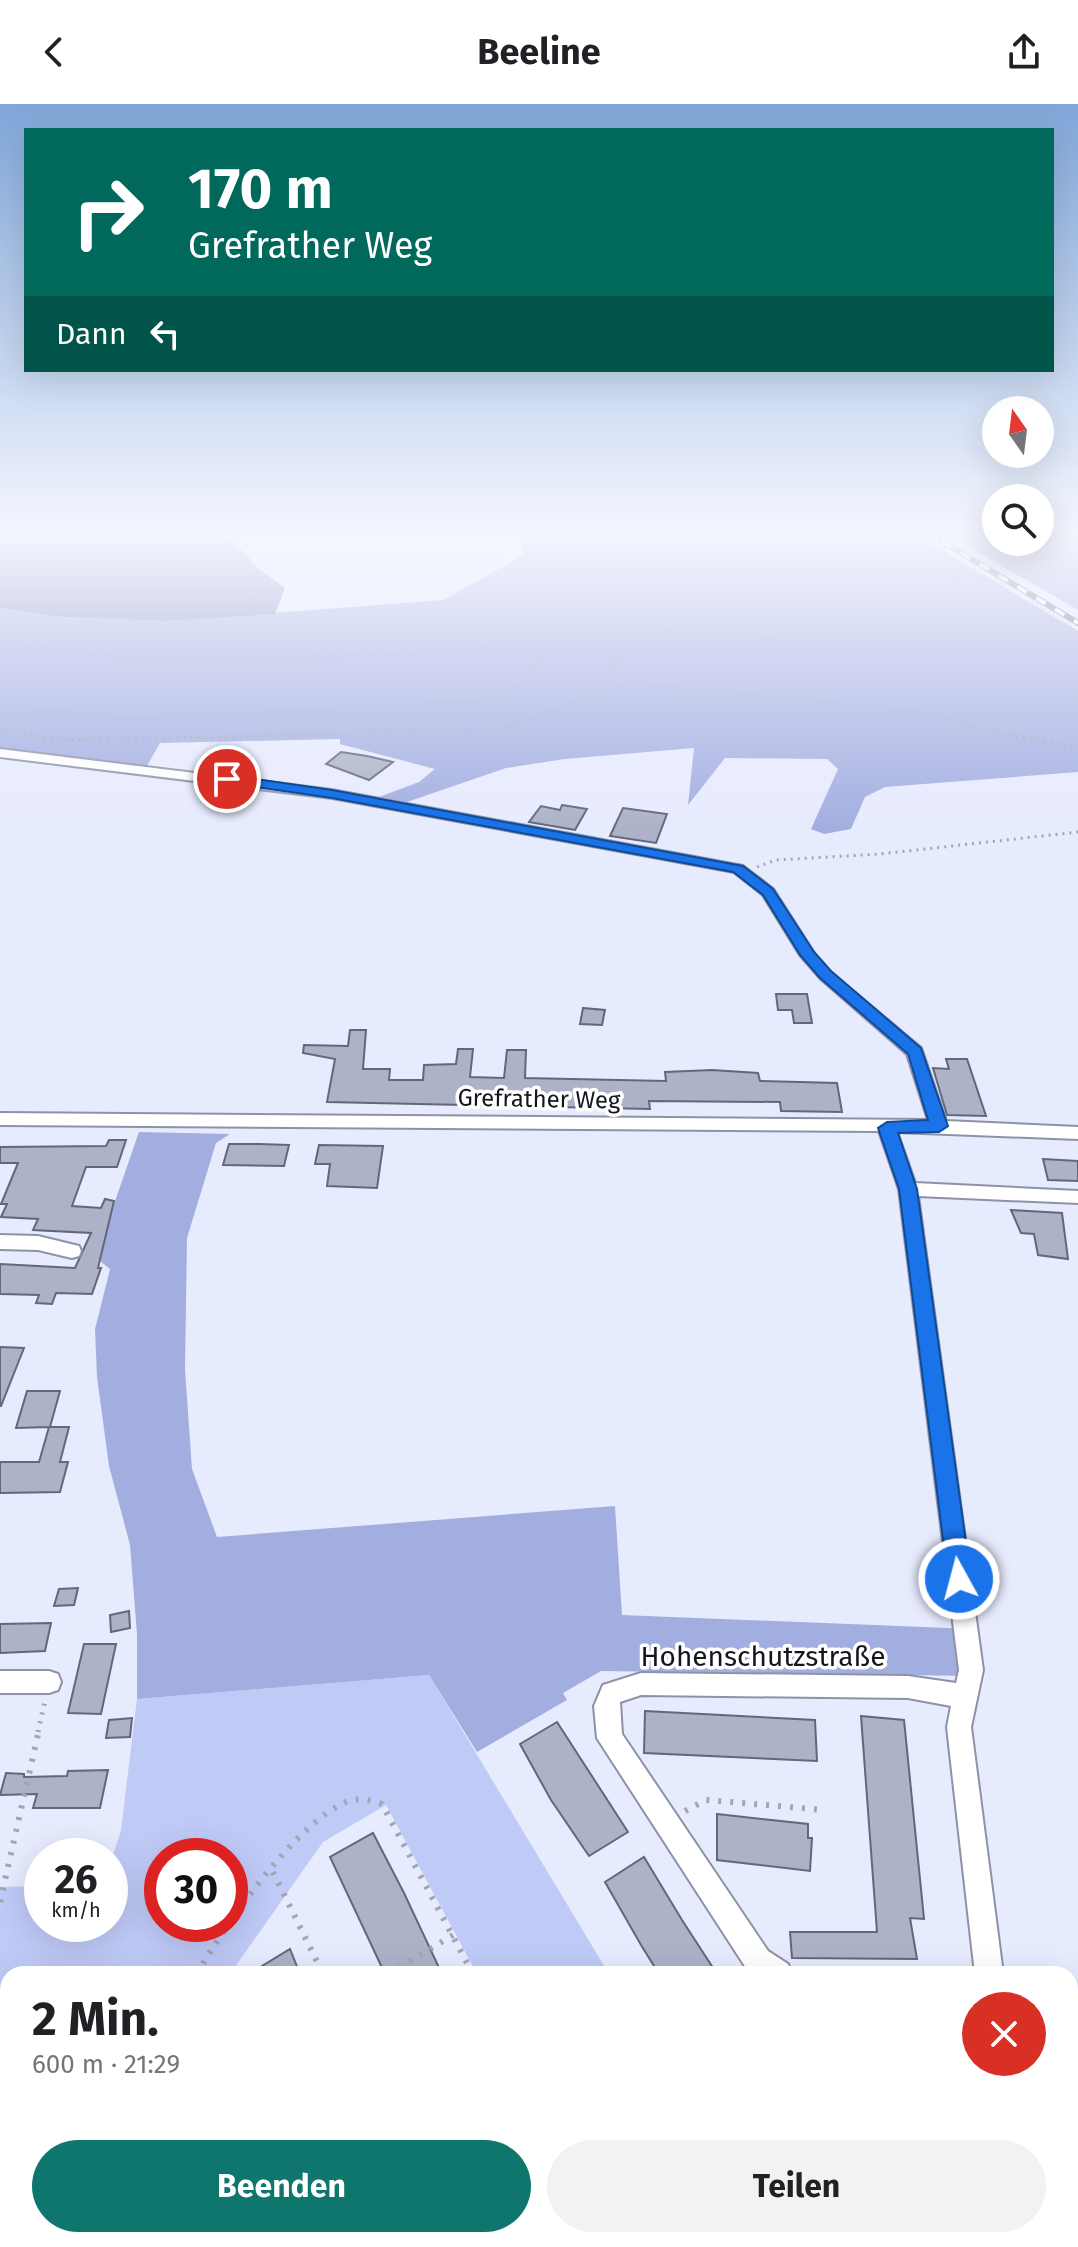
<!DOCTYPE html>
<html lang="de">
<meta charset="utf-8">
<style>
:root{--surface:#fff;--page:#f2f2f2;--text:#202124;--muted:#757577;--accent:#0f766e}
body{margin:0;font-family:"Fira Sans",sans-serif;background:var(--page);color:var(--text);height:100vh;display:flex;flex-direction:column;font-size:30px;white-space:nowrap}
*{box-sizing:border-box;margin:0}
p{font-size:26px;color:var(--muted)}
.icon{flex:none;width:44px;height:44px;fill:none;stroke:currentColor;stroke-width:2;stroke-linecap:round;stroke-linejoin:round}
.map{position:relative;flex:1;overflow:hidden}
.drawer{position:absolute;left:0px;top:1862px;width:1078px;height:282px;display:flex;flex-direction:column;background:var(--surface);border-radius:24px 24px 0 0;box-shadow:0 8px 32px #0002}
.drawer>*{flex:none}
.banner{position:absolute;left:24px;top:24px;width:1030px;height:244px;border-radius:0px;box-shadow:0 8px 32px #0002;background:#00695c;color:#fff;overflow:hidden}
.needle{width:52px;rotate:346deg}
.fabs{position:absolute;left:982px;top:292px;display:grid;gap:16px}
.fabs a{display:grid;place-items:center;width:72px;height:72px;border-radius:50%;background:var(--surface);box-shadow:0 8px 32px #0002;font-size:40px}
.speed{position:absolute;left:24px;top:1734px;display:flex;gap:16px;font-size:40px;font-weight:700;text-align:center}
.speed>*{display:grid;place-content:center;width:104px;height:104px;border-radius:50%;background:var(--surface);box-shadow:0 8px 32px #0002;line-height:1}
.speed small{font-size:20px;font-weight:400}
.speed .limit{border:12px solid #d22;background:#fff;color:#111}
.pin{position:absolute;display:grid;place-items:center;width:68px;height:68px;color:#fff;margin:-34px;border:4px solid #fff;border-radius:50%;box-shadow:0 2px 8px #0007}
.me{position:absolute;width:88px;margin:-44px;rotate:353deg;stroke-linejoin:round;filter:drop-shadow(0 0 6px #0008)}
.turn{display:flex;align-items:center;gap:28px;height:168px;padding:0 32px;font-size:36px}
.turn .icon{width:104px;height:104px;stroke-width:2.5}
.turn b{display:block;font-size:56px;line-height:68px}
.then{display:flex;align-items:center;height:76px;padding:0 32px;background:#0003;gap:16px;font-size:30px}
.round{display:grid;place-items:center;flex:none;width:84px;height:84px;border-radius:42px;background:var(--page)}
.headline{display:flex;align-items:center;justify-content:space-between;height:136px;padding:0 32px}
h1{font-size:48px;font-weight:700;line-height:60px}
.primary-button{display:flex;gap:16px;margin-top:auto;padding:16px 32px}
.primary-button a{flex:1;height:92px;border-radius:48px;background:var(--accent);color:#fff;font-size:32px;font-weight:700;line-height:92px;text-align:center}
.primary-button a+a{background:var(--page);color:var(--text)}
header{display:flex;justify-content:space-between;align-items:center;height:104px;padding:0 32px;background:var(--surface);font-size:36px;font-weight:700}
.map>svg:first-child{display:block}
.green{fill:#bfcaf7;fill-rule:evenodd}
.forest{fill:#a3aee0}
.water{fill:#8590bf}
.building{fill:#adb2c8;stroke:#62677b;stroke-width:2}
.lines{fill:none;stroke-linecap:round;stroke-linejoin:round}
.lane-casing{stroke:#8d92a7;stroke-width:18}
.street-casing{stroke:#8d92a7;stroke-width:4}
.path-far3{stroke:#a2a5b4;stroke-width:2;stroke-dasharray:1 4;stroke-linecap:butt}
.path-far2{stroke:#a2a5b4;stroke-width:3;stroke-dasharray:2 5;stroke-linecap:butt}
.path-far1{stroke:#a2a5b4;stroke-width:5;stroke-dasharray:2 7;stroke-linecap:butt}
.path{stroke:#a2a5b4;stroke-width:6;stroke-dasharray:3 9;stroke-linecap:butt}
.lane{stroke:#fff;stroke-width:14}
.street{fill:#fff;fill-rule:evenodd}
.rail-casing{stroke:#696c78;stroke-width:6}
.rail{stroke:#fff;stroke-width:4;stroke-dasharray:11;stroke-linecap:butt}
.route{fill:#1a73e8;stroke:#114b97;stroke-width:2}
.labels{text-anchor:middle;stroke-width:7;stroke-linejoin:round;paint-order:stroke}
.street-label{font-size:24px;fill:#14161d;stroke:#fff}
.near-street-label{font-size:28px;fill:#14161d;stroke:#fff}
</style>
<header><svg class="icon" aria-label="back" viewBox="0 0 24 24"><path d="M15 5l-7 7 7 7"/></svg>Beeline<svg class="icon" aria-label="share" viewBox="0 0 24 24"><path d="M12 15V3M7 8l5-5 5 5M5 13v7h14v-7"/></svg></header>
<div class="map">
<svg width="1078" height="2143" viewBox="0 0 1078 2143">
<rect width="100%" height="100%" fill="#e7ebfe"/>
<g class="green">
<path d="M429 1571 609 1870H477L386 1701 323 1738 230 1870H8V2136H44L39 2143H0V1783L42 1782V1820H110V1761L121 1726 137 1595ZM162 1752H230V1820H162Z"/>
<polygon points="620,2136 758,2136 749,2143 624,2143"/>
</g>
<g class="forest">
<polygon points="520,426 908,426 1078,527 1078,668 885,683 865,693 851,725 824,730 811,725 838,665 827,655 725,654 688,701 694,644 565,655 506,664 407,698 379,693 419,678 435,665 340,640 340,635 160,639 147,662 0,644 0,504 61,513 167,517 444,496 523,451"/>
<polygon points="940,426 996,426 996,438 1040,438 1040,426 1078,426 1078,506"/>
<polygon points="139,1028 230,1030 216,1039 187,1134 185,1265 192,1365 217,1433 615,1402 622,1511 973,1525 979,1572 601,1567 563,1589 567,1596 477,1648 429,1571 137,1595 137,1530 130,1441 109,1362 97,1273 95,1225 110,1165 100,1157 113,1103"/>
</g>
<polygon class="water" points="0,426 223,426 258,464 285,484 275,510 167,517 61,513 0,504"/>
<g class="building">
<polygon points="341,648 367,652 393,658 369,676 326,660"/>
<polygon points="562,701 587,705 575,726 529,718 541,702 560,706"/>
<polygon points="623,704 667,710 656,739 610,732"/>
<polygon points="776,890 807,890 812,919 794,919 792,906 778,906"/>
<polygon points="583,904 605,906 602,921 580,920"/>
<polygon points="350,926 366,926 363,965 390,965 389,976 423,976 424,961 456,960 458,945 473,945 470,973 504,974 507,946 526,946 525,974 666,977 665,968 712,966 758,969 760,977 837,979 842,1008 781,1007 780,998 649,997 650,1005 327,998 335,955 303,949 304,941 348,942"/>
<polygon points="946,955 967,955 986,1012 947,1011 933,964 949,965"/>
<polygon points="109,1036 126,1036 117,1063 86,1063 72,1102 101,1104 105,1095 114,1097 98,1164 101,1164 92,1190 56,1189 52,1200 36,1199 39,1191 0,1190 0,1160 75,1164 91,1129 33,1126 38,1115 1,1113 7,1100 1,1100 18,1059 0,1059 0,1043 106,1042"/>
<polygon points="229,1040 259,1040 289,1041 284,1062 223,1061"/>
<polygon points="319,1041 383,1042 377,1084 327,1082 330,1060 315,1060"/>
<polygon points="1043,1055 1078,1057 1078,1077 1048,1076"/>
<polygon points="1011,1106 1062,1109 1068,1155 1038,1151 1034,1130 1021,1129"/>
<polygon points="0,1243 24,1244 1,1302 0,1302"/>
<polygon points="27,1287 60,1287 50,1323 69,1323 60,1358 68,1358 60,1388 0,1389 0,1358 39,1358 49,1323 16,1324"/>
<polygon points="78,1484 74,1501 54,1502 59,1485"/>
<polygon points="129,1507 130,1524 111,1528 110,1511"/>
<polygon points="51,1519 45,1547 0,1549 0,1520"/>
<polygon points="84,1540 116,1540 101,1610 68,1609"/>
<polygon points="645,1607 815,1616 817,1657 644,1649"/>
<polygon points="861,1612 904,1616 924,1815 910,1814 917,1855 792,1854 790,1828 877,1828"/>
<polygon points="132,1614 130,1633 106,1634 109,1616"/>
<polygon points="557,1618 628,1728 589,1752 551,1696 520,1640"/>
<polygon points="108,1666 100,1704 33,1704 37,1690 0,1691 6,1669 24,1670 24,1673 67,1672 68,1667"/>
<polygon points="717,1710 808,1720 808,1734 812,1734 810,1767 717,1756"/>
<polygon points="373,1729 404,1789 442,1870 385,1870 330,1753"/>
<polygon points="644,1753 682,1816 717,1870 659,1870 641,1841 605,1778"/>
<polygon points="290,1845 300,1870 249,1870"/>
</g>
<g class="lines">
<defs>
<polyline id="lane" points="990,2136 995,2143"/>
<g id="street">
<polygon points="0,645 332,686 743,762 773,785 814,849 830,868 921,944 946,1017 1078,1023 1078,1035 897,1028 915,1079 1078,1087 1078,1099 918,1092 983,1566 971,1623 1003,1870 975,1870 947,1623 951,1602 908,1594 641,1591 620,1598 622,1630 768,1847 788,1860 792,1870 753,1870 748,1867 597,1634 594,1602 603,1581 641,1569 908,1572 956,1579 959,1566 899,1085 879,1027 0,1021 0,1009 928,1016 907,950 820,874 800,851 763,791 734,768 332,694 0,653"/>
<polygon points="0,1131 38,1132 79,1142 81,1147 79,1152 72,1154 38,1146 0,1145"/>
<polygon points="0,1567 49,1567 58,1570 61,1578 58,1586 49,1589 0,1589"/>
<polygon points="1070,2086 1078,2088 1078,2118 1070,2116"/>
<polygon points="813,2136 852,2136 849,2143 810,2143"/>
</g>
</defs>
<use href="#lane" class="lane-casing"/>
<use href="#street" class="street-casing"/>
<g class="path-far3">
<path d="M604 426C607 458 604 484 581 508L625 523 626 530 607 572 612 582"/>
<polyline points="872,426 952,469 991,504 936,535"/>
<polyline points="987,426 996,431"/>
<polyline points="1040,427 1078,443"/>
<polyline points="1009,438 1078,475"/>
<path d="M625 523C701 531 777 536 853 538 909 539 965 542 1018 521L1019 500 1035 498 1078 527"/>
<polyline points="0,538 147,556 470,548 563,514 591,513"/>
<polyline points="0,601 127,615 492,597 526,577 563,514"/>
<polyline points="0,626 41,633"/>
<path d="M220 633 492 625C542 617 583 588 633 580L913 607 1018 633"/>
</g>
<g class="path-far2">
<polyline points="30,631 58,636 332,631"/>
<polyline points="1009,631 1078,644"/>
<polyline points="757,763 776,756 880,750 1078,728"/>
</g>
<polyline class="path-far1" points="38,1628 45,1597"/>
<g class="path">
<polyline points="685,1707 706,1696 824,1706"/>
<polyline points="273,1768 323,1870"/>
<polyline points="0,1798 39,1626"/>
<path d="M197 1870C224 1822 295 1720 346 1698 358 1693 370 1696 382 1700L473 1870"/>
<polyline points="389,1870 453,1831"/>
<polyline points="0,2070 8,2071"/>
<polyline points="0,2094 8,2100"/>
<polyline points="104,2136 106,2143"/>
<polyline points="286,2136 289,2143"/>
<polyline points="612,2136 616,2143"/>
<polyline points="8,2143 10,2136"/>
</g>
<use href="#lane" class="lane"/>
<use href="#street" class="street"/>
<defs>
<polyline id="rail" points="923,426 1078,519"/>
</defs>
<use href="#rail" class="rail-casing"/>
<use href="#rail" class="rail"/>
</g>
<linearGradient id="sky" x2="0" y2="1"><stop stop-color="#80a6d8"/><stop offset="0.59" stop-color="#f4f6ff"/><stop offset="1" stop-color="#f4f6ff" stop-opacity="0"/></linearGradient>
<rect width="1078" height="726" fill="url(#sky)"/>
<polygon class="route" points="227,671 332,686 743,762 773,785 814,848 831,867 921,944 948,1022 939,1028 898,1029 917,1085 971,1475 967,1483 959,1486 951,1483 948,1475 899,1085 878,1024 887,1018 928,1016 908,950 820,874 800,851 763,791 733,768 332,694 222,678 220,675"/>
<g class="labels">
<g class="street-label">
<text transform="translate(539 995) rotate(1)" y="8">Grefrather Weg</text>
</g>
<g class="near-street-label">
<text x="763" y="1562">Hohenschutzstraße</text>
</g>
</g>
</svg>
<div class="fabs">
<a><svg class="needle" viewBox="-14 -14 28 28"><path d="M0-13l5 13h-10z" fill="#e53935"/><path d="M0 13l5-13h-10z" fill="#757577"/></svg></a>
<a><svg class="icon" aria-label="search" viewBox="0 0 24 24"><circle cx="10" cy="10" r="6"/><path d="M15 15l6 6"/></svg></a>
</div>
<div class="speed"><div>26<small>km/h</small></div><div class="limit">30</div></div>
<div class="pin" style="left:227px;top:675px;background:#d93025"><svg class="icon" aria-label="arrive" viewBox="0 0 24 24"><path d="M6 21V4h12l-3 4 3 4H6"/></svg></div>
<svg class="me" style="left:959px;top:1475px" viewBox="-20 -20 40 40"><circle r="17" fill="#1a73e8" stroke="#fff" stroke-width="3"/><path d="M0-11L8 9 0 5-8 9z" fill="#fff"/></svg>
<div class="banner">
<div class="turn"><svg class="icon" aria-label="right" viewBox="0 0 24 24"><path d="M7 20v-9h11M14 6l5 5-5 5"/></svg><div><b>170 m</b>Grefrather Weg</div></div>
<div class="then">Dann<svg class="icon" aria-label="left" viewBox="0 0 24 24"><path d="M17 20v-9H6M10 6l-5 5 5 5"/></svg></div>
</div>
<section class="drawer">
<div class="headline"><div><h1>2 Min.</h1><p>600 m · 21:29</p></div><a class="round" style="background:#d93025;color:#fff"><svg class="icon" aria-label="close" viewBox="0 0 24 24"><path d="M6 6l12 12M18 6L6 18"/></svg></a></div>
<div class="primary-button"><a>Beenden</a><a>Teilen</a></div>
</section>
</div>
